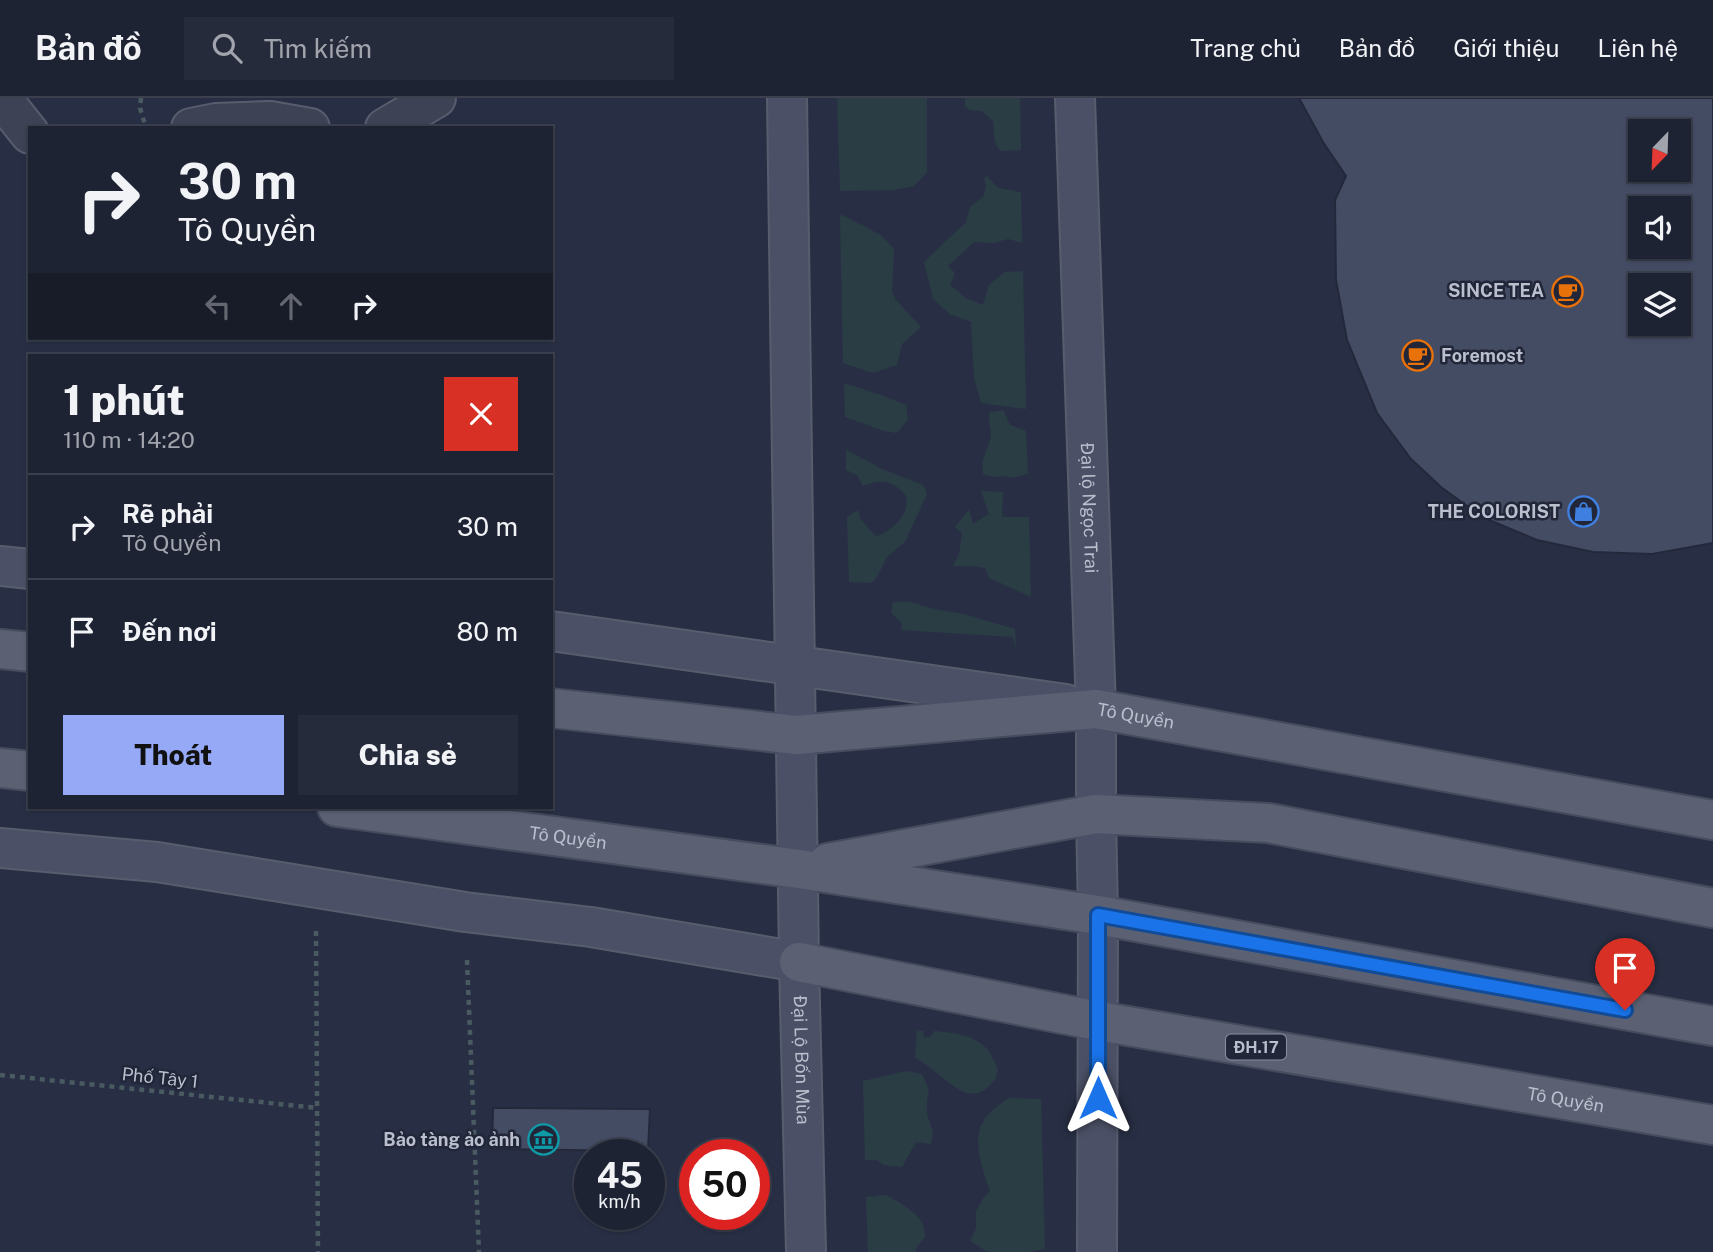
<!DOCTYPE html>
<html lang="vi">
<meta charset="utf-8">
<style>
:root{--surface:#1e2333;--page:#262b3b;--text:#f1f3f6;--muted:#a1a4ac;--line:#3c404e;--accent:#95a9f7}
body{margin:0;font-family:"Public Sans",sans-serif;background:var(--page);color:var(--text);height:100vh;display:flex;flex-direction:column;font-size:26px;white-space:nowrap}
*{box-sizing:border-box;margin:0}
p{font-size:23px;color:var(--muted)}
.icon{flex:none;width:38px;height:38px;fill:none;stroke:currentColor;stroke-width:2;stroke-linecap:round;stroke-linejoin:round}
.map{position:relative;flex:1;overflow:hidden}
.drawer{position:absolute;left:28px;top:256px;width:525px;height:455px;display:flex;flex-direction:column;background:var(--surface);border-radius:0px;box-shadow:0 2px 5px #0004,0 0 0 2px var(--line)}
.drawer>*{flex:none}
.guide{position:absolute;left:28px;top:28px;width:525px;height:214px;border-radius:0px;box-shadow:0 2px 5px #0004,0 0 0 2px var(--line);background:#1e2333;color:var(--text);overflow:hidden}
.needle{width:46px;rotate:203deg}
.buttons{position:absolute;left:1628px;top:21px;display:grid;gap:14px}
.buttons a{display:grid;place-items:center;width:63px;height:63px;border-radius:0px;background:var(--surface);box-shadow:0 2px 5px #0004,0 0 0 2px var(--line);font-size:35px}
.speed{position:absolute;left:574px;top:1041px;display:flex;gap:14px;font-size:35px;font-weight:700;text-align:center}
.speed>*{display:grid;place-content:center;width:91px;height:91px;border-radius:50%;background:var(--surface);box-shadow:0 2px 5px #0004,0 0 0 2px var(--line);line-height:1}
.speed small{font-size:18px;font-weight:400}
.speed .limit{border:10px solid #d22;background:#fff;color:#111}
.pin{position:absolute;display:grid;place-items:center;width:60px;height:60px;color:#fff;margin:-72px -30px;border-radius:50% 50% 50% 0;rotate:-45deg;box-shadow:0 0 7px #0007}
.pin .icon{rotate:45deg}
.me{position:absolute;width:77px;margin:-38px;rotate:0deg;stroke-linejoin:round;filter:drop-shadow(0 0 5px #0008)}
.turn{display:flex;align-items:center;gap:24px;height:147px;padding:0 35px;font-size:32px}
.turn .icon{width:91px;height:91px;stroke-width:2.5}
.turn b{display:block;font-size:49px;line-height:60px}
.lanes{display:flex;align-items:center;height:66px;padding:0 35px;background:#0003;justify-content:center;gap:35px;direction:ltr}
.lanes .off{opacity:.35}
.round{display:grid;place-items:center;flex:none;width:74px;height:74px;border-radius:0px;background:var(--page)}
.overview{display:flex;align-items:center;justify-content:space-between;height:119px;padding:0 35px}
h1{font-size:42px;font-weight:800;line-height:52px}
.cta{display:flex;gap:14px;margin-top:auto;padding:14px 35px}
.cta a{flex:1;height:80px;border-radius:0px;background:var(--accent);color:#111;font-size:28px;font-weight:800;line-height:80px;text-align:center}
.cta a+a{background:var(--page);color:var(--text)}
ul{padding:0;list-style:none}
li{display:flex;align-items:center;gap:21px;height:105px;padding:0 35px;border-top:2px solid var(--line)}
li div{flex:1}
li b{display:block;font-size:26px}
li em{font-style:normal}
header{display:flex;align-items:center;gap:42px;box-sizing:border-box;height:98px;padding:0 35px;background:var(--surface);border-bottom:2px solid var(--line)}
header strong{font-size:33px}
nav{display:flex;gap:38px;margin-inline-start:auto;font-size:24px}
.search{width:490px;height:63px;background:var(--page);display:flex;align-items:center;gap:18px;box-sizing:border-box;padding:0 24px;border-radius:0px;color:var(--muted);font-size:26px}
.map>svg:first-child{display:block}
.green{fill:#2a3d45}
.building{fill:#444c64;stroke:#23293b;stroke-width:2;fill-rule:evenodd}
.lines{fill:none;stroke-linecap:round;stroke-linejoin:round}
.street-casing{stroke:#585d6e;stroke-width:42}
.secondary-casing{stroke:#585d6e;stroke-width:42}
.primary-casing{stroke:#464b5d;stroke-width:42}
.path{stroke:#495a61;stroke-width:4.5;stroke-dasharray:5 5;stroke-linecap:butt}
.street{stroke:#3d4254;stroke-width:38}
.secondary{stroke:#4b5066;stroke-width:38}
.primary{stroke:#5b6173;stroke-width:38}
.route-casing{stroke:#114b97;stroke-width:18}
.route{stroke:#1a73e8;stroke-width:12}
.labels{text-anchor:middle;stroke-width:5;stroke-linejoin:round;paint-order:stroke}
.shield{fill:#212739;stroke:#8c91a1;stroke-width:2}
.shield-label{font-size:16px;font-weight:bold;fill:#babecd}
.poi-label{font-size:18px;font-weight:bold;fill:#babecd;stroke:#212739;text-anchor:end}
.street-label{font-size:18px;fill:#babecd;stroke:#212739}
</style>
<header>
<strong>Bản đồ</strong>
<div class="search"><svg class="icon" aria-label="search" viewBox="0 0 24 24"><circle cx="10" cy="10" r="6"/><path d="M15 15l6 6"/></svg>Tìm kiếm</div>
<nav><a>Trang chủ</a><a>Bản đồ</a><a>Giới thiệu</a><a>Liên hệ</a></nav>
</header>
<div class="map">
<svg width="1713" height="1154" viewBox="0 0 1713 1154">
<rect width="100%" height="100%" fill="#282f44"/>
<g class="green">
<polygon points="837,0 927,0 927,74 914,88 893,92 840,93"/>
<polygon points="965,0 1020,0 1021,52 1000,53 995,44 993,23 982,13 970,12 965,8"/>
<polygon points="987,78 998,90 1021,94 1022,145 1008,141 994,145 974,144 948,168 955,175 950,187 966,200 983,207 989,187 1005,174 1023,173 1026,311 981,305 974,279 971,224 950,216 933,201 924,164 966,124 970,109 983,99 986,88 984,81"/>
<polygon points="840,116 881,137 894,151 892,193 895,201 921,229 902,246 897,267 873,275 843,265"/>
<polygon points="844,285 881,297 906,307 908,321 897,335 884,333 845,319"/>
<path d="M1003 312 1010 327 1026 333 1028 375 1014 380 1004 378 994 379 983 376C981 358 986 358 990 342 993 333 987 325 990 314Z"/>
<path d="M846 352 884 372 923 387 927 396 905 444 887 459 877 479 871 485 849 484 847 419 858 412 861 422 876 438C887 436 903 422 906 410 908 406 906 402 906 398 893 382 881 381 863 388L857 377 846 372Z"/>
<polygon points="981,393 1003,394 1002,419 1029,419 1031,499 989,480 985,470 974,468 953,468 959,456 962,435 955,429 969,411 973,426 989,416"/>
<polygon points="893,504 911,504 933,511 963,516 1015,531 1016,550 1013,539 901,532 902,526 891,514"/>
<path d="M917 932 924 933 923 939 930 940 934 933C953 935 973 936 987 951 992 957 995 965 998 972 996 981 994 984 987 990 969 1005 952 987 938 976 931 970 923 964 915 959Z"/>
<polygon points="907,973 922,976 929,992 927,1003 927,1016 933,1034 931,1046 916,1044 902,1069 884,1067 876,1062 865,1062 863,983"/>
<path d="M1009 1000 1041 1001 1045 1151 1030 1154H992L986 1153 970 1143 976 1130V1114L982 1102 990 1093C983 1073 971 1042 984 1022 990 1013 1000 1006 1009 1000Z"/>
<path d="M885 1097C896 1102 918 1114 923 1127 924 1128 925 1138 925 1139L917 1149 916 1154H868L866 1099Z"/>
</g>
<g class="building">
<path d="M1299 0H1713V445L1652 456 1593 454 1537 442 1482 419 1441 389 1411 361 1377 315 1347 242 1336 182 1335 102 1346 78 1323 44ZM1640 33H1678V72H1640ZM1640 110H1678V149H1640ZM1640 187H1678V226H1640Z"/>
<polygon points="493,1010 650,1011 648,1053 492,1051"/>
</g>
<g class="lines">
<defs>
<g id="street">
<polyline points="0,6 11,12 30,36"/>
<polyline points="191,30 216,25 270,23 310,30"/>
<polyline points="385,30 436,0"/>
</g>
<g id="secondary">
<path id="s1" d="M787 0 799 864 806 1154"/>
<path id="s2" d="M1075 0 1096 611V716L1098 817 1097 1154"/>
<polyline points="0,468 30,471"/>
<polyline points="551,533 1066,606"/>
<polyline points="0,750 157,764 465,814 591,829 799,864"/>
</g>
<g id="primary">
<polyline points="0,551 30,554"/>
<path id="s3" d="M551 610 796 637 1096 611 1713 722"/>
<polyline points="0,670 30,673"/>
<path id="s4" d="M337 709 799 771 1098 817 1713 928"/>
<polyline points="828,765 1096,716 1268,725 1713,810"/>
<path id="s5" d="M799 864 1098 923 1713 1027"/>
</g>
</defs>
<use href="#street" class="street-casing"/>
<use href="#secondary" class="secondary-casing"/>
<use href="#primary" class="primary-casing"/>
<g class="path">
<polyline points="141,0 140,10 146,30"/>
<polyline points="316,833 318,1154"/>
<polyline points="467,862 479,1154"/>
<polyline points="0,977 318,1010"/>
</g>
<use href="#street" class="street"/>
<use href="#secondary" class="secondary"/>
<use href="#primary" class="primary"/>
</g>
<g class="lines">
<defs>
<polyline id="route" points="1098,1000 1098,817 1625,912"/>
</defs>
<use href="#route" class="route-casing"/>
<use href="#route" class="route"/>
</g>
<defs>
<symbol id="cafe-ring" viewBox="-11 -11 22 22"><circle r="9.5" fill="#212739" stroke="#e8710a" stroke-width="1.5"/><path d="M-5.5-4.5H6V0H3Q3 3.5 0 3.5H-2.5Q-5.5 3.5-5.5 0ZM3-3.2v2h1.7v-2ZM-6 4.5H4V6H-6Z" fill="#e8710a"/></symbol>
<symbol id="shop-ring" viewBox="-11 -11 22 22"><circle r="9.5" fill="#212739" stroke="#3f7fe0" stroke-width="1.5"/><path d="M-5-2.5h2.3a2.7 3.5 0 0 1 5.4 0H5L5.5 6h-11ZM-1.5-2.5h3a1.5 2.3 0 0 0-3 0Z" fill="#3f7fe0"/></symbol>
<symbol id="museum-ring" viewBox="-11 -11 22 22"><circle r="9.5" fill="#212739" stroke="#0f9aa8" stroke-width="1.5"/><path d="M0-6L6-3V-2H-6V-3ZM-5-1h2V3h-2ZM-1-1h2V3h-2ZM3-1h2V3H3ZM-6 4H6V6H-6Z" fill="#0f9aa8"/></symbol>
</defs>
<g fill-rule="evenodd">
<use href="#cafe-ring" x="1550" y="176" width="35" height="35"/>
<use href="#cafe-ring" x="1400" y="240" width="35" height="35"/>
<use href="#shop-ring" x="1566" y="396" width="35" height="35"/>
<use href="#museum-ring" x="526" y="1024" width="35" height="35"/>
</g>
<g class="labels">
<rect class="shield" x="1226" y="936.5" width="60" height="25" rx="5"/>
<g class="shield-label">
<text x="1256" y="955">ĐH.17</text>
</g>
<g class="poi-label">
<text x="1544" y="199">SINCE TEA</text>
<text x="1441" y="264" text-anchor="start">Foremost</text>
<text x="1560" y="420">THE COLORIST</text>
<text x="520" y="1048">Bảo tàng ảo ảnh</text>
</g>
<g class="street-label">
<text dy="6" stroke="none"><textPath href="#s2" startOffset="410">Đại lộ Ngọc Trai</textPath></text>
<text dy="6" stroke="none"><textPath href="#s3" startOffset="588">Tô Quyền</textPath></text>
<text dy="6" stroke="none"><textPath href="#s4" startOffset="233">Tô Quyền</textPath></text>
<text dy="6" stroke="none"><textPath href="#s1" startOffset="962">Đại Lộ Bốn Mùa</textPath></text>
<text transform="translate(160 980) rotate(6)" y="6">Phố Tây 1</text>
<text dy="6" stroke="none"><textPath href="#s5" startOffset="779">Tô Quyền</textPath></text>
</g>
</g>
</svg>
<div class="buttons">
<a><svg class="needle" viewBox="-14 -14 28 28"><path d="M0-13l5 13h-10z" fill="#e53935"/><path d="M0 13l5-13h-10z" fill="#a1a4ac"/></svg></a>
<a><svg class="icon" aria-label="sound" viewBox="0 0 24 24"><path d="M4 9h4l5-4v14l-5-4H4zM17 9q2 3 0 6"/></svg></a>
<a><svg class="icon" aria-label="layers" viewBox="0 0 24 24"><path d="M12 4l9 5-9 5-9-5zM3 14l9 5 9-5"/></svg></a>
</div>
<div class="speed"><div>45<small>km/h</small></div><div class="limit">50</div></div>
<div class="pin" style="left:1625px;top:912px;background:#d93025"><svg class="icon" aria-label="arrive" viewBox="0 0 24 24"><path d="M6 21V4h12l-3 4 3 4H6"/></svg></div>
<svg class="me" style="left:1098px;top:1000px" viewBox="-20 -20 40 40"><path d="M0-17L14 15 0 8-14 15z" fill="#1a73e8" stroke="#fff" stroke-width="4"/></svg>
<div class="guide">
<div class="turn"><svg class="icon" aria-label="right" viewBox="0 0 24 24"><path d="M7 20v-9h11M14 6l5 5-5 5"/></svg><div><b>30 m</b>Tô Quyền</div></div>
<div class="lanes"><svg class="icon off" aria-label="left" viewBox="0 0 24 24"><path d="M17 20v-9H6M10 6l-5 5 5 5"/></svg><svg class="icon off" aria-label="ahead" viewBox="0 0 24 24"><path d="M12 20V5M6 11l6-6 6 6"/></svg><svg class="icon" aria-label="right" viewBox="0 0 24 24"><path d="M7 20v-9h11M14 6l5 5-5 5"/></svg></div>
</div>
<section class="drawer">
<div class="overview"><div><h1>1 phút</h1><p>110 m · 14:20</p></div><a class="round" style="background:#d93025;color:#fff"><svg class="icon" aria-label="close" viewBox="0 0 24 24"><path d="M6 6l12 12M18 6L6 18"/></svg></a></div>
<ul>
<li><svg class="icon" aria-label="right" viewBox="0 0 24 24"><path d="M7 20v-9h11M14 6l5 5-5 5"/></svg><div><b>Rẽ phải</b><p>Tô Quyền</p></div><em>30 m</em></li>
<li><svg class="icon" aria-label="arrive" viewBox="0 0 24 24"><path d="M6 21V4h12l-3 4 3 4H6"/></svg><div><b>Đến nơi</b></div><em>80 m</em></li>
</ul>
<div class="cta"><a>Thoát</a><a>Chia sẻ</a></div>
</section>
</div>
